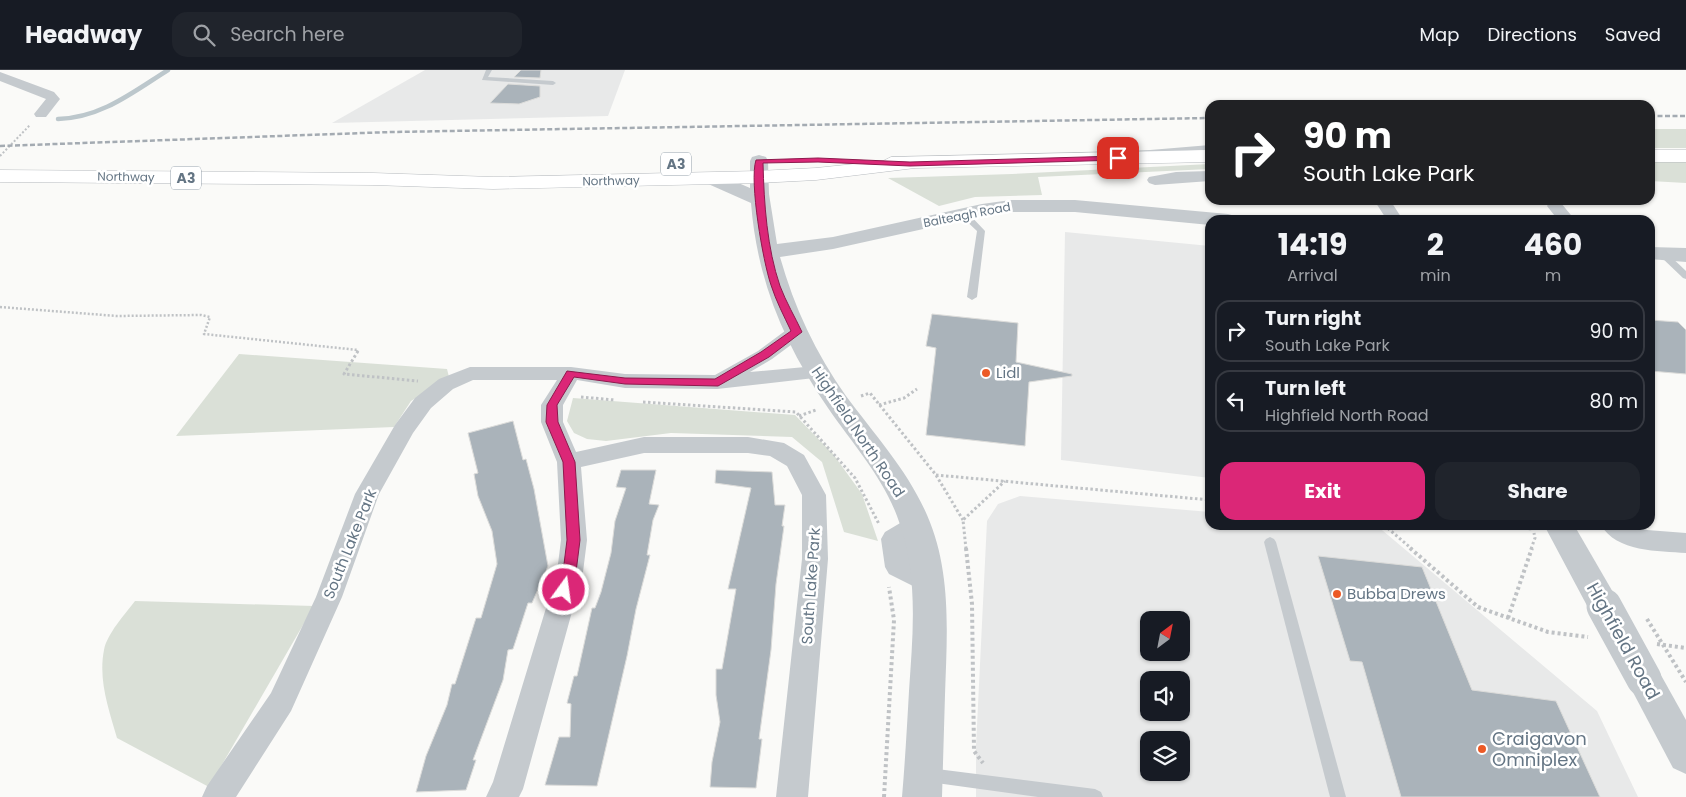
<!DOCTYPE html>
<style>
:root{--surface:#171b24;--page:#20242c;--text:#f1f3f6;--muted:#9ea1a6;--line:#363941;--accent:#db2777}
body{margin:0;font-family:Poppins,sans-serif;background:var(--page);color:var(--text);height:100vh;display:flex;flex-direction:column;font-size:19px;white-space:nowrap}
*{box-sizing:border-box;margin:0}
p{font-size:16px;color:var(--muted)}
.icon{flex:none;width:28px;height:28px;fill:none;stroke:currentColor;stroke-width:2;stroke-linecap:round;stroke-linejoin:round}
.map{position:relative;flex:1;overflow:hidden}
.sheet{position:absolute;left:1205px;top:145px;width:450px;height:315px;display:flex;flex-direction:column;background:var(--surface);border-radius:15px;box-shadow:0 1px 4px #0004}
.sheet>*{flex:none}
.hud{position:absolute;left:1205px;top:30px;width:450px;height:105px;border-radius:15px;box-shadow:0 1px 4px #0004;background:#202124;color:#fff;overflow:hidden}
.needle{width:32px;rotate:32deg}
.fabs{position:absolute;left:1140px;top:541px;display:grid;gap:10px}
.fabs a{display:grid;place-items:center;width:50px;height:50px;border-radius:10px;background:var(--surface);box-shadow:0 1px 4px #0004;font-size:25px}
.pin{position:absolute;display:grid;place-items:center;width:42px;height:42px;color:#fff;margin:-21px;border-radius:10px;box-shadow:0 2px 8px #0006}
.me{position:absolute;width:55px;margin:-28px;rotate:14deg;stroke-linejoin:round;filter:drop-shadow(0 0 4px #0008)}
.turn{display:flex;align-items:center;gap:18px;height:105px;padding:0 15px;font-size:22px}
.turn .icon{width:65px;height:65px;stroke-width:2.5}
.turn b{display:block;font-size:35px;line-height:42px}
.eta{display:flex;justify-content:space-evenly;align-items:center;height:85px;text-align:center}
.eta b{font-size:30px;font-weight:700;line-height:35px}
.button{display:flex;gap:10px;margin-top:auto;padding:10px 15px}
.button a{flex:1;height:58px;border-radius:15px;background:var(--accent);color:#fff;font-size:20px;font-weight:700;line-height:58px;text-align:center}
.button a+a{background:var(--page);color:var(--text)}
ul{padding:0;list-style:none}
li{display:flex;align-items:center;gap:15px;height:62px;margin:0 10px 8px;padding:0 5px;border:2px solid var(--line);border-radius:15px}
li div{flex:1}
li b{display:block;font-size:19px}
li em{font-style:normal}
header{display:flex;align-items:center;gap:30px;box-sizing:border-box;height:70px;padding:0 25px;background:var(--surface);border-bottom:1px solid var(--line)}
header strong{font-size:24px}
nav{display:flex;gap:28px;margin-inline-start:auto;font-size:18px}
.search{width:350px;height:45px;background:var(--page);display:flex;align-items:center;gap:12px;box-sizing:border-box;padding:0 18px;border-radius:15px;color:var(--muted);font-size:19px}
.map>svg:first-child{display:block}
.built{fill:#e8e9e9;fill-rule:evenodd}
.green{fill:#dae0d7}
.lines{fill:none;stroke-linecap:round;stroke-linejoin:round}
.stream{stroke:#bcc7cc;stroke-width:4.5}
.building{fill:#aab3ba;stroke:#dcdcda}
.trunk-casing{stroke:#b8bcc0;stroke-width:1}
.path-far3{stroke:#bfc2c5;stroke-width:2;stroke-dasharray:2 2;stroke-linecap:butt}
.path-far2{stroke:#bfc2c5;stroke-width:2.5;stroke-dasharray:2 2;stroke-linecap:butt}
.path-far1{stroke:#bfc2c5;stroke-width:3;stroke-dasharray:2.5 2.5;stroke-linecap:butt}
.path{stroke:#bfc2c5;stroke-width:4;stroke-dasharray:3 3;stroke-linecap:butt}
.service{fill:#c5cace;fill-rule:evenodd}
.minor{fill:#c5cace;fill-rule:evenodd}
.tertiary{fill:#c5cace;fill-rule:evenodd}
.trunk{fill:#fff;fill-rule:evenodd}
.rail{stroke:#a4abb2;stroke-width:2.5;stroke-dasharray:5 2.5;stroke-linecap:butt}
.path-bridge{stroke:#bfc2c5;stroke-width:4;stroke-dasharray:3 3;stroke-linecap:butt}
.tertiary-bridge{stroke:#c5cace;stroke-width:35}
.route{fill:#db2777;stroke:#8e194d}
.poi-dot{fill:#ec5a26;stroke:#fff;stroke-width:2}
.labels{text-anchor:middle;stroke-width:5;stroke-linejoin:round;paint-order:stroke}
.far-street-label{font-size:12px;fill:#647584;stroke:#fff}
.shield{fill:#fff;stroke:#929ea9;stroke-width:1}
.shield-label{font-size:14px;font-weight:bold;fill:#647584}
.poi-label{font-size:15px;fill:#647584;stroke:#fff;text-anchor:start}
.street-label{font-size:15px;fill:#647584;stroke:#fff}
.near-street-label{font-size:18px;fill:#647584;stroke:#fff}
.near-poi-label{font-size:18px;fill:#647584;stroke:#fff;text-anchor:start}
</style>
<header>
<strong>Headway</strong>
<div class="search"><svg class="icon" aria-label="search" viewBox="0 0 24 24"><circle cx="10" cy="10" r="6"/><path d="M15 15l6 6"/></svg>Search here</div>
<nav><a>Map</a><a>Directions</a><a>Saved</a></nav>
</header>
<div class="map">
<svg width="1686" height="727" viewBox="0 0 1686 727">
<rect width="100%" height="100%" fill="#fafaf8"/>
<g class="built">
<polygon points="425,0 625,0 608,46 332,53"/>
<polygon points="1065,162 1210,176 1210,408 1061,390"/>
<path d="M1020 426 1210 442V455H1376L1597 641 1638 727H976V676L987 451 998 434ZM1149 550H1181V582H1149ZM1149 610H1181V642H1149ZM1149 670H1181V702H1149Z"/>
</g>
<g class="green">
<rect x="1650" y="59" width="36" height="19"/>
<polygon points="1650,89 1686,90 1686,113 1650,111"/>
<polygon points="1210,94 1210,99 1038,107 1042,125 975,127 939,136 888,108 1012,104"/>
<polygon points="239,284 447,299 449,307 411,331 394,357 176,366"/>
<polygon points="573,328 795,345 833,384 862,424 878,471 844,462 822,392 792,367 671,363 606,371 587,369 574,363 567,351"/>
<path d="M135 531 314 536 209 717 117 668C109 640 98 610 104 580 107 564 125 544 135 531Z"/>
</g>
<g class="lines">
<path class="stream" d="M58 49C101 48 133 22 168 0"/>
</g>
<g class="building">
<polygon points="521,0 541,0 540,8 514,7"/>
<polygon points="508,14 540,16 540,27 519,34 490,33"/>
<polygon points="932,244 1018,253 1016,292 1072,304 1072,306 1029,312 1025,376 926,365 936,278 926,276"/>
<polygon points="1650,250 1678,252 1686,260 1686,304 1650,301"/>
<polygon points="513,351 523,390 526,389 534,419 548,496 532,533 528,533 513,579 508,580 503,610 473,690 476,690 466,720 416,722 426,686 447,635 452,614 455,614 476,548 481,548 497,494 492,461 478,426 474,404 478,403 468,363"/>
<polygon points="621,400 656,400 649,434 659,435 653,450 647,485 650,485 636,539 627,586 597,716 545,715 559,667 570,667 571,634 567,633 574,606 577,606 592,538 595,538 601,522 611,483 615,451 626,418 616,417"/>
<polygon points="716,400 772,402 775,435 785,435 782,456 784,456 776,514 771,580 759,669 762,669 756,718 710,717 712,692 720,652 716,625 716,599 722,599 736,519 728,519 751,418 715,413"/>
<polygon points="1318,486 1422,497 1472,620 1556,631 1600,727 1401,727 1362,592 1350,591"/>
</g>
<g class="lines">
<defs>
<g id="trunk">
<polygon points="1210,80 1210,92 915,98 816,110 759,113 493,119 373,115 0,112 0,100 373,103 493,107 759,101 816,98 883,91 891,87"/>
<rect x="1650" y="80" width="36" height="12"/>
</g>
</defs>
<use href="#trunk" class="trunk-casing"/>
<polyline class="path-far3" points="0,86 30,55"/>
<polyline class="path-far2" points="0,237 117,246 201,245 210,247 204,264 358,280 357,282"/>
<g class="path-far1">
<polyline points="358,281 344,304 418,311"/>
<polyline points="861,326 870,323 936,405 963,450"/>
<polyline points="581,327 615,330"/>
<polyline points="643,332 796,342 855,408 879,454"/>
<polyline points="879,335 904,328 917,319"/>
<polyline points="799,346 816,340"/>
<polyline points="936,405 1210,430"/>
<polyline points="1384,455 1412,479"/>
<polyline points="1484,455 1533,459"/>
<polyline points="966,479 963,450 1005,411"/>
<polyline points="1531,479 1535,468 1534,463"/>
</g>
<g class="path">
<polyline points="966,478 972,534 974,681 983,693"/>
<polyline points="1410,478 1478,537 1548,562 1588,567"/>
<polyline points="1508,548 1532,478"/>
<polyline points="1657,574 1686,578"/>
<polyline points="884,727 894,550 889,517"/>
</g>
<g class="service">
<polygon points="486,0 492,0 488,7 553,11 556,13 553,15 482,10"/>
<polygon points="1210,75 1210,79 1138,85 1134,83 1138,81"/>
<polygon points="961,142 967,142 985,161 977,227 972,230 967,227 977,161 961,146"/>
<polygon points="1663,181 1666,182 1686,201 1686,209 1683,208 1660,186 1660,182"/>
<polygon points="1270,467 1274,469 1276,472 1346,727 1330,727 1264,472 1266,469"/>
<polygon points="929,698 1095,719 1101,722 1103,727 1038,727 929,712 923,710 921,705 923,700"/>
</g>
<g class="minor">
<polygon points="0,2 54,22 60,29 46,47 36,47 34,44 46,29 0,11"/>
<polygon points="1210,101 1210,111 1155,115 1149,113 1147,110 1149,107 1176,102"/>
<polygon points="1374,130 1390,130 1403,150 1387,150"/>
<polygon points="1555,131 1561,133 1575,150 1558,150 1547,136 1549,133"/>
<polygon points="796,256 803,258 806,262 803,266 772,289 750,302 816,296 823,297 826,302 823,307 717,319 625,318 577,310 563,335 563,352 576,382 644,367 748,367 784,373 804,385 826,425 828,489 808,727 776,727 802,489 802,425 787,396 770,386 748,383 644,383 581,397 587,470 583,502 523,719 519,727 486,727 493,712 557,502 561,470 557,392 541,352 541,335 557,310 473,310 453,319 431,338 413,363 379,424 342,527 291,641 236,727 202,727 207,716 271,623 316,527 355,424 395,355 415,328 439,309 470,297 571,297 625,304 715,305 758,281 789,258"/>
<polygon points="916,447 925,449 928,456 925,463 907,473 910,491 938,507 942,514 938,521 929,524 889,504 885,497 881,469 885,462 907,449"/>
<path d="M1601 455H1631L1647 460 1686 463V483C1659 481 1616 482 1601 455Z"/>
</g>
<g class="tertiary">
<path d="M759 85 766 87 768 91 769 124 777 174 833 167 982 134 1011 130H1075L1228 144 1235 146 1238 150H1210V155L1075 142H1011L982 146 833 179 780 187C794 237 816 284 846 326 875 365 908 401 927 445 952 502 947 564 945 625 944 659 943 693 942 727H902C905 692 907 657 909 621 913 563 919 502 897 446 882 406 852 373 828 338 784 274 757 210 751 133L706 113 703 109 706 105 713 103 720 105 750 118V91L752 87Z"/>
<polygon points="1650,177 1686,178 1686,192 1650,189"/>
<polygon points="1544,455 1574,455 1621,536 1616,545 1604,549 1592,545"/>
<polygon points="1644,594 1657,598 1686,650 1686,704 1673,698 1626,609 1631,598"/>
</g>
<use href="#trunk" class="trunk"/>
<g class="rail">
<polyline points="1650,46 1686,46"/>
<polyline points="0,76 391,62 1210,48"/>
</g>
<polyline class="path-bridge" points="1647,549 1686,612"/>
<polyline class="tertiary-bridge" points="1604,536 1644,609"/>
</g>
<path class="route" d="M1118 86 1120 87V90L910 96 818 92 763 93C764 134 767 178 780 216 786 232 795 247 802 262L769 287 718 316 625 314 574 307 557 335 558 352 575 392 580 470 576 502 569 524 564 525 560 524 558 520 563 502 567 470 566 451 563 392 546 352 547 335 567 301 625 308 715 309 761 282 791 261C784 246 776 231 771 215 763 192 749 111 756 90L818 88 910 92Z"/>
<g class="poi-dot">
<circle cx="986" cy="303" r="5"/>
<circle cx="1337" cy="524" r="5"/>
<circle cx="1482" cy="679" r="5"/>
</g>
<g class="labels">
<g class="far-street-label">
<text transform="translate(126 107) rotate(1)" y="4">Northway</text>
<text transform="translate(611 111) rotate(-1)" y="4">Northway</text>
<text transform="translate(967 145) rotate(-11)" y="4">Balteagh Road</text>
</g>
<g class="shield">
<rect x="661" y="82.5" width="30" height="23" rx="4"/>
<rect x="171" y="96.5" width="30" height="23" rx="4"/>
</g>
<g class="shield-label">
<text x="676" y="99">A3</text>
<text x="186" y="113">A3</text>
</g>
<g class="poi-label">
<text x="996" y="308">Lidl</text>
<text x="1347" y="529">Bubba Drews</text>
</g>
<g class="street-label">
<text transform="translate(858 362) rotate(56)" y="5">Highfield North Road</text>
<text transform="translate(350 474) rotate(-68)" y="5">South Lake Park</text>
<text transform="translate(811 516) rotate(-86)" y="5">South Lake Park</text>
</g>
<g class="near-street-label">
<text transform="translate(1623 571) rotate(61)" y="6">Highfield Road</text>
</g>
<g class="near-poi-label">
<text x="1492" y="675">Craigavon<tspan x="1492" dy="21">Omniplex</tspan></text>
</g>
</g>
</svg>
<div class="fabs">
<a><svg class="needle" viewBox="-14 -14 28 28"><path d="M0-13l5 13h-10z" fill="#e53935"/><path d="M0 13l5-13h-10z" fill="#9ea1a6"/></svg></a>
<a><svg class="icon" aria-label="sound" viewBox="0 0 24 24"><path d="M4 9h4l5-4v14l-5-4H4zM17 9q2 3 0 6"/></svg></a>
<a><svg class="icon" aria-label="layers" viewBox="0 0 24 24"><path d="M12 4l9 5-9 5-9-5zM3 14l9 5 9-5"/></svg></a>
</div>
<div class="pin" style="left:1118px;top:88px;background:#d93025"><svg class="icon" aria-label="arrive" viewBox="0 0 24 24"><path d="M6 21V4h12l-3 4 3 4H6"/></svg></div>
<svg class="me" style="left:564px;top:520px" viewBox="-20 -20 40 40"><circle r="17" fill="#db2777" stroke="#fff" stroke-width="3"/><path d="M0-11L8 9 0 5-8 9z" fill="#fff"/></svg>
<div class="hud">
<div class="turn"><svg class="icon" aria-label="right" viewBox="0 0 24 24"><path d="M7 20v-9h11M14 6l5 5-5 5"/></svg><div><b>90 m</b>South Lake Park</div></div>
</div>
<section class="sheet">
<div class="eta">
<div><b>14:19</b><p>Arrival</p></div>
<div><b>2</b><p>min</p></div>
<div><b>460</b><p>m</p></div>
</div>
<ul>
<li><svg class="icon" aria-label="right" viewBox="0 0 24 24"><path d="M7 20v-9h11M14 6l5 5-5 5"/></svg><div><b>Turn right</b><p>South Lake Park</p></div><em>90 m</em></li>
<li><svg class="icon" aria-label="left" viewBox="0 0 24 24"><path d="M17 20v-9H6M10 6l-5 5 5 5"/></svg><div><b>Turn left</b><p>Highfield North Road</p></div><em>80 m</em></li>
</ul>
<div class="button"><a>Exit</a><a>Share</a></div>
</section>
</div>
